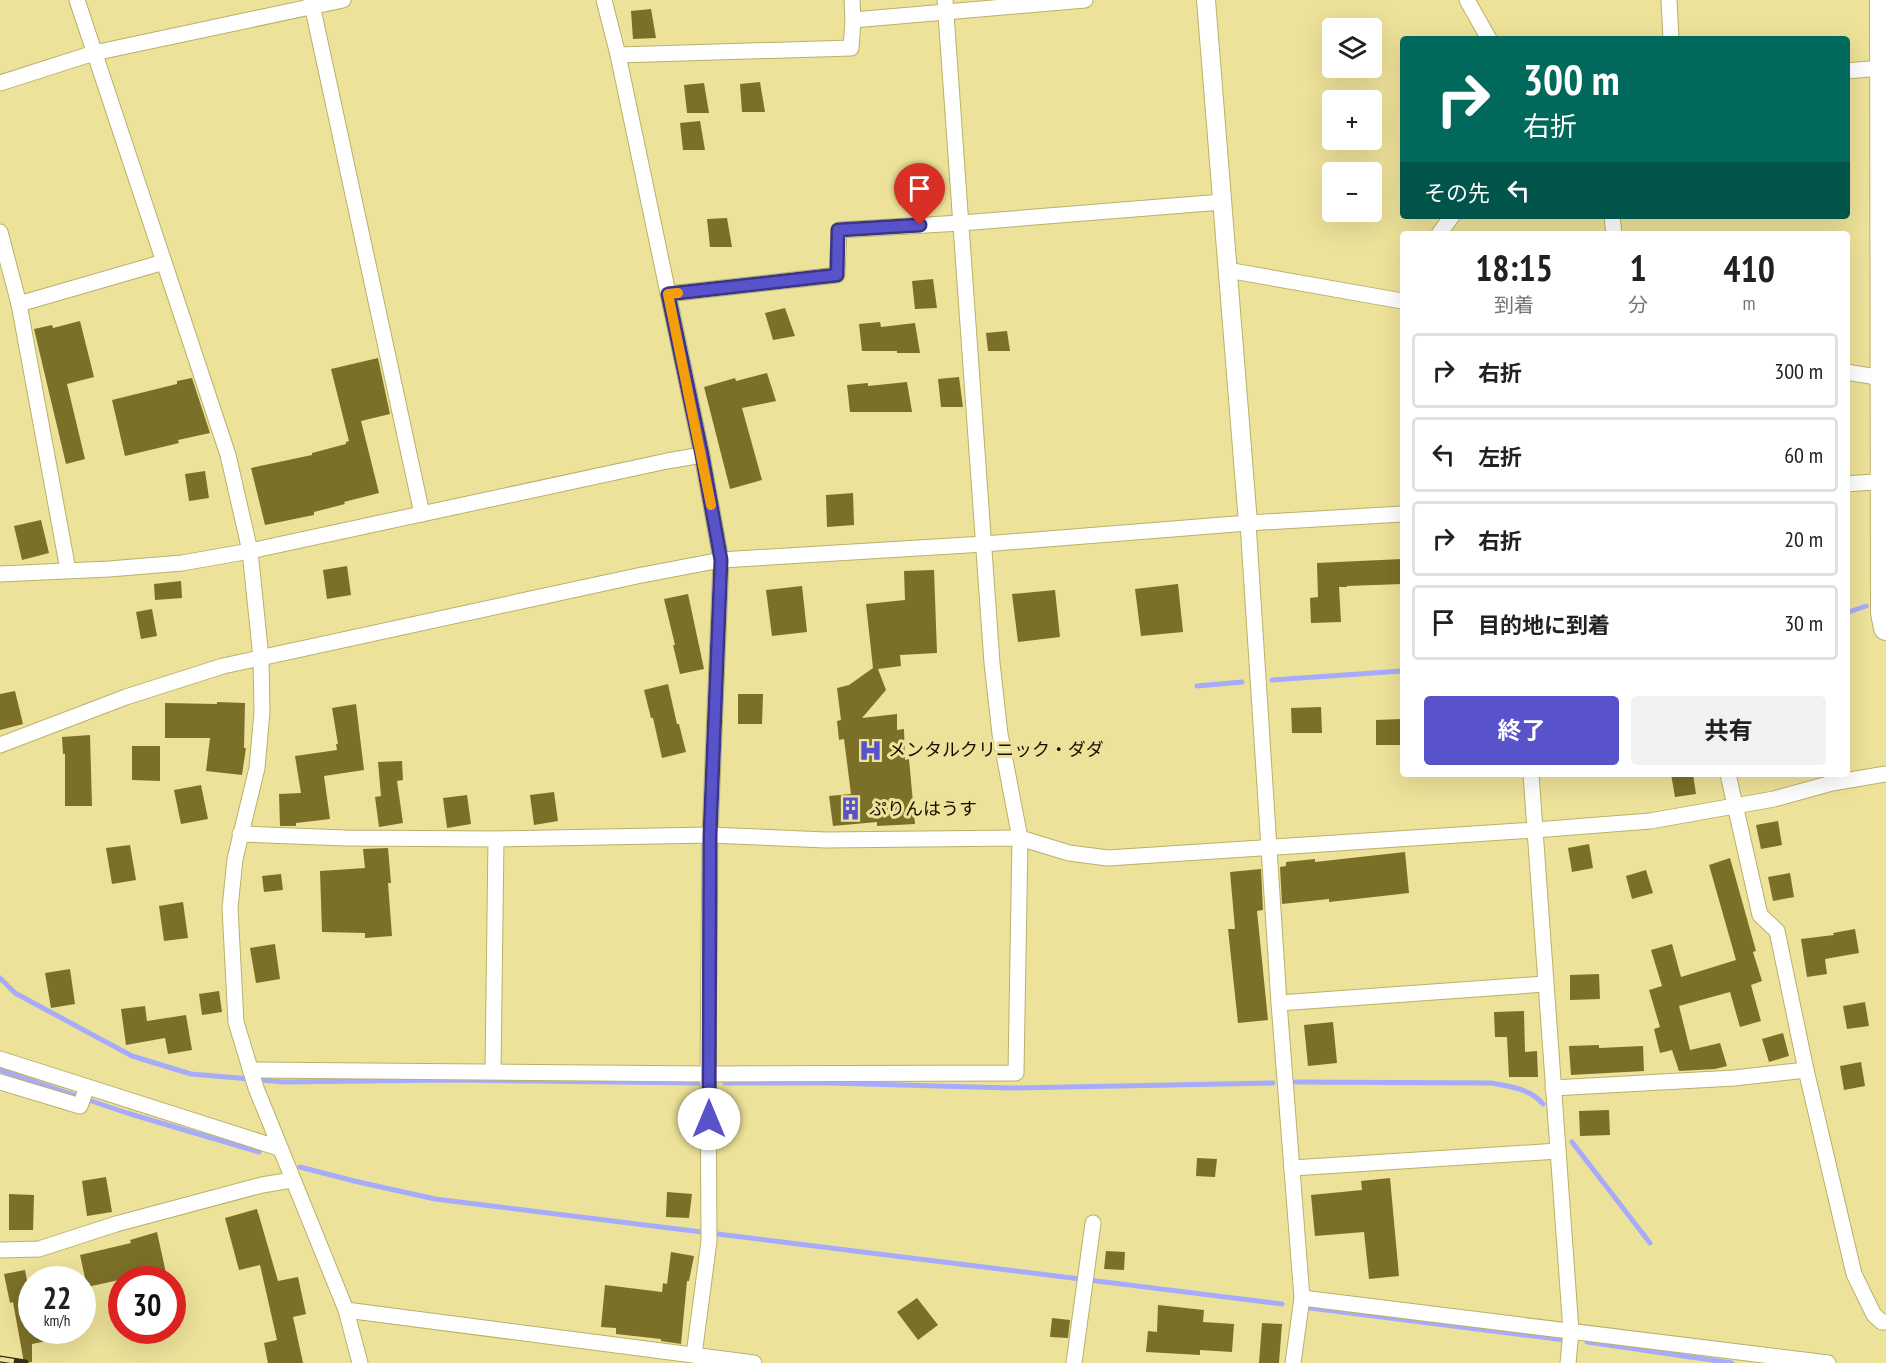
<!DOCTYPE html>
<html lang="ja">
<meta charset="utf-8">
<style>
:root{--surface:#fff;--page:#f2f2f2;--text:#202124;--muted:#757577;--line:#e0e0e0;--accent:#5953cb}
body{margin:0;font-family:"PT Sans Narrow","Noto Sans JP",sans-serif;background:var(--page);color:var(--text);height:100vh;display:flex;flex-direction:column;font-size:22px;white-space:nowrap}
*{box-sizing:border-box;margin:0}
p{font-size:20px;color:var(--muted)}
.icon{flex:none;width:33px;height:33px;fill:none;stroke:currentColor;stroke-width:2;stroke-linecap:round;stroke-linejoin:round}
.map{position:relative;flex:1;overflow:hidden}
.panel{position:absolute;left:1400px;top:231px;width:450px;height:546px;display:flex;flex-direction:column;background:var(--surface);border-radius:6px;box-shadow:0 6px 24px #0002}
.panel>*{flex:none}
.guide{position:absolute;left:1400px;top:36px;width:450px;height:183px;border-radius:6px;box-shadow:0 6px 24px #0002;background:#00695c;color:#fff;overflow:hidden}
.fabs{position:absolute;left:1322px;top:18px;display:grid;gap:12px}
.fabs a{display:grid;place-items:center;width:60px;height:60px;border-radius:6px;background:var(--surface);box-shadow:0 6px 24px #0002;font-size:30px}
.speed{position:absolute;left:18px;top:1266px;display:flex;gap:12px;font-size:30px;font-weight:700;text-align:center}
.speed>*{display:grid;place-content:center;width:78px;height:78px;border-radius:50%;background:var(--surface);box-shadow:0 6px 24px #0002;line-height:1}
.speed small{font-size:15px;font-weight:400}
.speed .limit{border:9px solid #d22;background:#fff;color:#111}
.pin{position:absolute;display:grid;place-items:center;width:51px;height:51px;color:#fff;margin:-62px -26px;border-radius:50% 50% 50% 0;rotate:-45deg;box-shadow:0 0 6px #0007}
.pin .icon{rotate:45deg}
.me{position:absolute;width:66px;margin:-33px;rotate:0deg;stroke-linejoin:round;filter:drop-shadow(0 0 4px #0008)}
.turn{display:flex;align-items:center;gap:21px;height:126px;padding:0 24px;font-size:27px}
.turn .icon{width:78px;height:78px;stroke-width:2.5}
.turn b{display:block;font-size:42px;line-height:51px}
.then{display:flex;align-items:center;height:57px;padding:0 24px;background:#0003;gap:12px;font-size:22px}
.eta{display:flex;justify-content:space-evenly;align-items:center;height:102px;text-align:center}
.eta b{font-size:36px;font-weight:700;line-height:42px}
.action{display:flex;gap:12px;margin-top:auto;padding:12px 24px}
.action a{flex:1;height:69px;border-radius:6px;background:var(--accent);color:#fff;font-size:24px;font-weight:700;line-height:69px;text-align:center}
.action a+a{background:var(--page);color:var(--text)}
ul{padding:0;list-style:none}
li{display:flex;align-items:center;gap:18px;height:75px;margin:0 12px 9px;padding:0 12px;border:3px solid var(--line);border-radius:6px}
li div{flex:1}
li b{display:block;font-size:22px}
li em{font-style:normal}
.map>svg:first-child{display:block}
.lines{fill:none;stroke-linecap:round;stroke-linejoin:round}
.stream{stroke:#a6acfb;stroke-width:5}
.building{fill:#7b7028}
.minor-casing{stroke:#bbb069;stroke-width:17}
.tertiary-casing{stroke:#bbb069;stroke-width:20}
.primary-casing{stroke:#bbb069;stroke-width:26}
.minor{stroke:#fff;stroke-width:15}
.tertiary{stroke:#fff;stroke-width:18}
.primary{stroke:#fff;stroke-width:24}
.rail-casing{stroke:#342f16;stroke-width:7}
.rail{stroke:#ede299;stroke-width:4.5;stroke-dasharray:14;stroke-linecap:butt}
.route-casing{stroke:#3a3684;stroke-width:15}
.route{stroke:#5953cb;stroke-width:10}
.slow{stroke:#f59e0b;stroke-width:10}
.labels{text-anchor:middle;stroke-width:6;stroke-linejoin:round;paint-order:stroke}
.poi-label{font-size:18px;fill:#141000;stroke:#ede299;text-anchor:start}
</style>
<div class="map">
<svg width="1886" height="1363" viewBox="0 0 1886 1363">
<rect width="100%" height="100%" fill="#ede299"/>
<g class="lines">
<g class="stream">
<polyline points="1846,613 1866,606"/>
<polyline points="1272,680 1402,671"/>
<polyline points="1197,686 1242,682"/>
<polyline points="0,978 15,993 132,1056 191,1074 284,1082 449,1080 699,1083"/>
<polyline points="0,1070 127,1113 259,1152"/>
<path d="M1295 1082 1491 1083C1509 1086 1531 1089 1543 1104"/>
<polyline points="725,1083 829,1083 1010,1088 1273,1083"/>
<polyline points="1572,1142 1650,1243"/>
<polyline points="300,1167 354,1181 435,1199 1282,1304"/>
<polyline points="1310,1308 1565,1340"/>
<polyline points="1587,1342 1732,1363"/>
</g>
</g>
<g class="building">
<polygon points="651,9 656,38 633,39 631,11"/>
<polygon points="760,82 765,112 742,112 740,84"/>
<polygon points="704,83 709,113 687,113 684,85"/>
<polygon points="700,121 705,150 683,150 680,123"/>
<polygon points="727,218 732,247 710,247 707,219"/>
<polygon points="933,279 937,308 915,309 912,281"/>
<polygon points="785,308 795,336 773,340 765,313"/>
<polygon points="80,321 94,377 67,384 85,459 66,464 34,329 52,325 53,328"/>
<polygon points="880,322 881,327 915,323 920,353 897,353 897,351 862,351 859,324"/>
<polygon points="1007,331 1010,351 988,351 986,333"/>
<polygon points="378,358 390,414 361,421 379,493 344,502 345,504 314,512 314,515 265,525 251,468 312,455 312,453 346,444 346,442 349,441 331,369"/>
<polygon points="767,373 776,401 742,408 762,480 730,489 704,387 735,378 736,381"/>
<polygon points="959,377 963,407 941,407 938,379"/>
<polygon points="192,378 210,433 178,440 179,443 125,456 112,400 177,384 177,381"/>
<polygon points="907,382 912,412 850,412 847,385 868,383 868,386"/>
<polygon points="205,471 209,498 189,501 185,474"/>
<polygon points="853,493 854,525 827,527 826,495"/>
<polygon points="41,520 49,553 22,560 14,526"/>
<polygon points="1402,559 1402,584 1347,586 1347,587 1339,587 1341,622 1311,623 1310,598 1318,597 1317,563"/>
<polygon points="347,566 351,595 327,599 323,570"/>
<polygon points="934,570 937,653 900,655 901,666 878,669 886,690 862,718 897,714 897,730 904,729 905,760 909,759 915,824 877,826 877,822 833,826 829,796 851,794 844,739 839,740 837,721 841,720 837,688 849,685 873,668 866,604 905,600 904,571"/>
<polygon points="181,581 182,598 155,600 154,584"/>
<polygon points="1178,584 1183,632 1141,636 1135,589"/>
<polygon points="802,586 807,632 772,636 766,590"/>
<polygon points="1055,590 1060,637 1018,642 1012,594"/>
<polygon points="688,594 704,669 680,674 673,645 675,645 664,599"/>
<polygon points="152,609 157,636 141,639 136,612"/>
<polygon points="668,684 677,724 679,724 686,752 662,758 653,718 651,718 644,690"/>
<polygon points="15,691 23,724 0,730 0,694"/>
<polygon points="738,694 763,694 762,724 738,724"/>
<polygon points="217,702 245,703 244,748 246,748 242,775 206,771 210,738 165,738 165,703 217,704"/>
<polygon points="356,704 364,770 324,776 330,819 296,823 296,826 280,826 279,794 301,793 295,756 337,750 336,744 338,744 332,708"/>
<polygon points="1321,707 1322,733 1292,733 1291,708"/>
<polygon points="1402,719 1402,745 1376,745 1376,720"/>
<polygon points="90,735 92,806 65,806 65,754 63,754 62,737"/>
<polygon points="132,746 160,746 160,781 132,780"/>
<polygon points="402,761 403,780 397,781 403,823 379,827 375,797 381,796 378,762"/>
<polygon points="1671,774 1693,774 1696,794 1675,797"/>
<polygon points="201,785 208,819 181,824 174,790"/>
<polygon points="554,792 558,821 534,825 530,795"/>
<polygon points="467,795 471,824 447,828 443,798"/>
<polygon points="1778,821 1782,845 1761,849 1756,825"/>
<polygon points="1589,844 1593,868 1572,872 1568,848"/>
<polygon points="130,845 136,880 112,884 106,848"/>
<polygon points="388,848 391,883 388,883 392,936 365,938 365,933 322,932 320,871 365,868 363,849"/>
<polygon points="1405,852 1409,893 1329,902 1329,899 1282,904 1280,867 1286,866 1286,862 1315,859 1315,862"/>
<polygon points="1730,858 1756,951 1753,952 1762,981 1751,985 1761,1021 1740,1027 1730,992 1679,1006 1690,1050 1720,1043 1727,1066 1715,1069 1679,1071 1672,1050 1660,1053 1654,1029 1660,1027 1649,990 1662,986 1651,950 1672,944 1681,977 1736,960 1709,865"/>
<polygon points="1261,869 1263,910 1257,911 1268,1020 1238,1023 1228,929 1235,929 1230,872"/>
<polygon points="1646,870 1653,893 1632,899 1626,876"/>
<polygon points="1790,873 1794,897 1773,901 1768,877"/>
<polygon points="281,874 283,890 264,892 262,876"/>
<polygon points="183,902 188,938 164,941 159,906"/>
<polygon points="1855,929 1859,953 1825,959 1827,974 1807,977 1801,939 1834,935 1833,933"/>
<polygon points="275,944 280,979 256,983 250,948"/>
<polygon points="70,969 75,1004 51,1008 45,973"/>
<polygon points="1599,974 1600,999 1570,1000 1570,975"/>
<polygon points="219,991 222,1012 202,1015 199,994"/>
<polygon points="1865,1002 1869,1026 1847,1029 1843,1006"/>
<polygon points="145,1006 147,1021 186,1015 192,1050 168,1054 165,1038 126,1045 121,1009"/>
<polygon points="1524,1011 1525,1052 1537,1051 1538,1077 1509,1077 1507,1037 1495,1037 1494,1012"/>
<polygon points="1333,1022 1337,1063 1308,1066 1304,1025"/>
<polygon points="1783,1033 1789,1056 1769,1062 1762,1039"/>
<polygon points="1599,1045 1599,1048 1643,1046 1644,1071 1571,1075 1569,1046"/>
<polygon points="1861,1062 1865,1086 1844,1090 1840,1066"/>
<polygon points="1609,1110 1610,1135 1580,1136 1579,1111"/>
<polygon points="1197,1158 1217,1159 1215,1177 1196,1176"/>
<polygon points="106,1177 112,1212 87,1216 82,1181"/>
<polygon points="1390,1178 1399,1276 1369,1279 1364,1232 1315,1236 1311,1195 1362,1190 1361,1181"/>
<polygon points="667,1192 692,1194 689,1218 666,1217"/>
<polygon points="9,1194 34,1195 33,1230 9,1230"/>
<polygon points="257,1209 278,1281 298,1277 306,1314 293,1317 303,1363 268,1363 264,1343 277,1340 260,1265 239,1270 225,1218"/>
<polygon points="157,1232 166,1273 133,1279 133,1277 87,1287 80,1255 131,1243 130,1240"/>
<polygon points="1106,1251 1125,1252 1124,1270 1104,1269"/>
<polygon points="671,1252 694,1256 689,1281 687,1281 681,1344 661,1341 661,1339 616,1334 616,1328 601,1327 605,1285 662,1292 663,1283 667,1284"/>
<polygon points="25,1270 32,1307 32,1330 61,1330 62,1338 32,1344 32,1362 24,1363 13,1302 10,1303 4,1274"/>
<polygon points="917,1298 938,1325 918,1340 897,1312"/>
<polygon points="1158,1305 1204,1310 1203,1322 1234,1324 1232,1352 1200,1350 1200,1355 1146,1352 1148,1331 1157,1332"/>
<polygon points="1052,1318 1070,1320 1068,1338 1050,1337"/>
<polygon points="1262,1323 1282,1324 1279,1363 1259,1363"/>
</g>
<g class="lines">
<defs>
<g id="minor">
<polyline points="77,0 228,455 250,551 261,658 262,712 257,768 235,859 230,908 236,1022 256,1088 346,1310 360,1363"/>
<polyline points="311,0 422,514"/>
<polyline points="604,0 618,55 702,455 721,560 710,835 708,1074 709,1241 694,1355"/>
<polyline points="852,0 853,20"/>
<polyline points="1467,0 1489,39"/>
<polyline points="1669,0 1671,39"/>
<polyline points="618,55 851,48 853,20 1085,0"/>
<polyline points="1846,71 1881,68"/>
<polyline points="0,83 94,53 343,0"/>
<polyline points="1612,216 1614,234"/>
<polyline points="0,232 19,304 68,570"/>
<polyline points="1439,234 1452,216"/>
<polyline points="1227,270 1402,301"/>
<polyline points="668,294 837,275 839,230 961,223 1222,202"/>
<polyline points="19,304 164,262"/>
<polyline points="1846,372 1883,378"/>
<polyline points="1846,484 1886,481"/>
<polyline points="1248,523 1279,1003 1302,1298 1293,1363"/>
<polyline points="0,574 109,569 182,563 250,551 667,461 702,455"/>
<polyline points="0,745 126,697 223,666 637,576 721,560 984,544 1248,523 1402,514"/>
<polyline points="1531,774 1571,1331 1568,1363"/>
<polyline points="1728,774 1760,915 1777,931 1806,1070 1854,1274 1874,1315 1882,1322 1886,1322"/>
<polyline points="240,834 345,838 496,839 710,835 826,840 1020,838 1069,853 1108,858 1535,830 1650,821 1774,799 1832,783 1886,774"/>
<polyline points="1279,1003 1545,984"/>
<polyline points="0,1059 279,1148"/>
<polyline points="250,1070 708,1074 1016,1073 1020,838 1000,734 992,663 945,0"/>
<polyline points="493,1071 496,839"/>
<polyline points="0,1082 80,1106 87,1087"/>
<polyline points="1553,1088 1734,1078 1806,1070"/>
<polyline points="1292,1168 1558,1151"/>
<polyline points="0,1250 39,1249 116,1224 262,1185 292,1180"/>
<polyline points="1302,1298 1828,1363"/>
<polyline points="346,1310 754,1363"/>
<polyline points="1074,1363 1093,1223"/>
</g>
<polyline id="tertiary" points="1206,0 1248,523"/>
<polyline id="primary" points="1882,0 1883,613 1886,628"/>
</defs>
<use href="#minor" class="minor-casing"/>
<use href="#tertiary" class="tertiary-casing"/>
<use href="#primary" class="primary-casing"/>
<use href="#minor" class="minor"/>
<use href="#tertiary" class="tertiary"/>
<use href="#primary" class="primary"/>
<defs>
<polyline id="rail" points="0,1359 25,1363"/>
</defs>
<use href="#rail" class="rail-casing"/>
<use href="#rail" class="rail"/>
</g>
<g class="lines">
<defs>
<polyline id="route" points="709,1119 710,835 721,560 702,455 668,294 837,275 838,230 920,225"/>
</defs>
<use href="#route" class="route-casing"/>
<use href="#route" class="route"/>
<polyline class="slow" points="678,293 668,294 711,505"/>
</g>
<defs>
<symbol id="hospital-bare" viewBox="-9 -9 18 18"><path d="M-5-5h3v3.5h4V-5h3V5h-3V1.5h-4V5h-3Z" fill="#5953cb" stroke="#ede299" stroke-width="2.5" paint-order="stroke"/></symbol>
<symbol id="building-bare" viewBox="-9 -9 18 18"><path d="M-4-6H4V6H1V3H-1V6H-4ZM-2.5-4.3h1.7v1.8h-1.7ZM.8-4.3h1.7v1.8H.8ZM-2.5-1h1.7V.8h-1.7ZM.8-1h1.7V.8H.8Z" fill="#5953cb" stroke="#ede299" stroke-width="2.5" paint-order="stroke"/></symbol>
</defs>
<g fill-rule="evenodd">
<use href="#hospital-bare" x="854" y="734" width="33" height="33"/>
<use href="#building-bare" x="834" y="792" width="33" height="33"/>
</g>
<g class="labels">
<g class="poi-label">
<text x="888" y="756">メンタルクリニック・ダダ</text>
<text x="869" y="815">ぷりんはうす</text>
</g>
</g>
</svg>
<div class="fabs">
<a><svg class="icon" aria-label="layers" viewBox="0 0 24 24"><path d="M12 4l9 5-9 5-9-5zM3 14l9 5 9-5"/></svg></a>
<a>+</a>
<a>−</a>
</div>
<div class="speed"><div>22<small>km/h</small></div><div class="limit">30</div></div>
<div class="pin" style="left:920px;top:225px;background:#d93025"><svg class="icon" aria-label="arrive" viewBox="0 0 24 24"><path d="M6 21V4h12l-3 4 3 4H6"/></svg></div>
<svg class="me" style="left:709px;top:1119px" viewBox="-20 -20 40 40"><circle r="19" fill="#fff"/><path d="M0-13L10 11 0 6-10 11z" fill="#5953cb"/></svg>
<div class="guide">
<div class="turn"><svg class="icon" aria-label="right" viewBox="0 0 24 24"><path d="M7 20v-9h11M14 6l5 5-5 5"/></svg><div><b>300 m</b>右折</div></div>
<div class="then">その先<svg class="icon" aria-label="left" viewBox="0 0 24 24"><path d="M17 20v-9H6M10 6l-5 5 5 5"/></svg></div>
</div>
<section class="panel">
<div class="eta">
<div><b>18:15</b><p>到着</p></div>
<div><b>1</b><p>分</p></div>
<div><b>410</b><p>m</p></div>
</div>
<ul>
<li><svg class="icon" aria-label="right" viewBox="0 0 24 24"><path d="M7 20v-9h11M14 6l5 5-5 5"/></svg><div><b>右折</b></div><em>300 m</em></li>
<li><svg class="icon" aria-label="left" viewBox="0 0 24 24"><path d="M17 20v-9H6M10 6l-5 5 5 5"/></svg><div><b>左折</b></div><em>60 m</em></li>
<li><svg class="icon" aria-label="right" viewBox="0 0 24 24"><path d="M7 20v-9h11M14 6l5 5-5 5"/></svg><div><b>右折</b></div><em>20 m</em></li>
<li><svg class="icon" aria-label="arrive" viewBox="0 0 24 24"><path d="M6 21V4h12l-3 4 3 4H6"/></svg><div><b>目的地に到着</b></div><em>30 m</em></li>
</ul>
<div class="action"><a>終了</a><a>共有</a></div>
</section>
</div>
